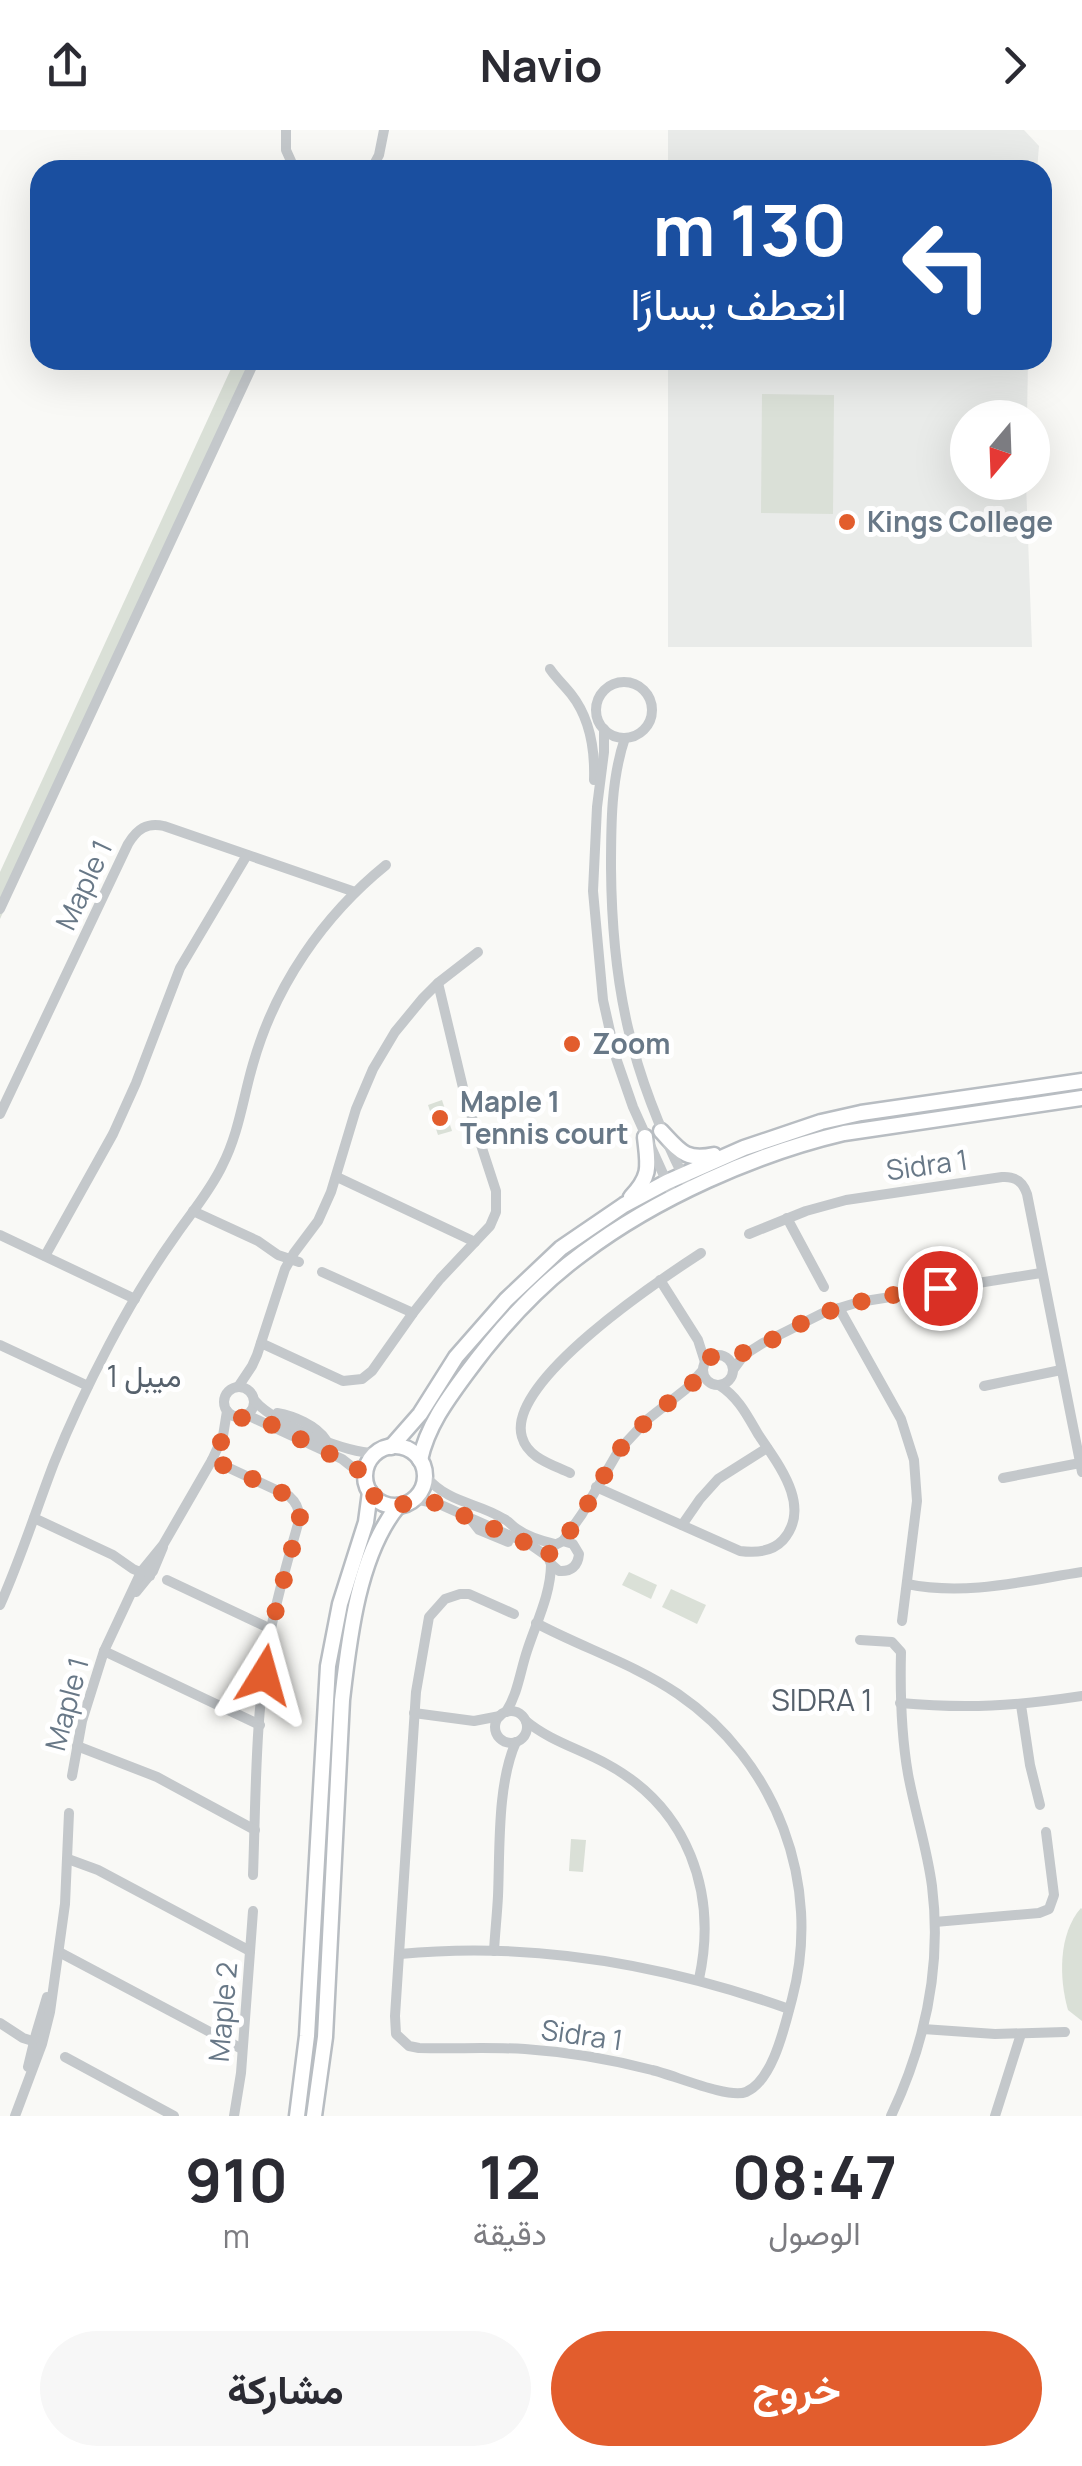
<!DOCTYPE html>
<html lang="ar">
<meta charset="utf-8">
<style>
:root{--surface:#fff;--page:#f7f7f7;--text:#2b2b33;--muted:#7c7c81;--accent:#e25d2d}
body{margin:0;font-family:Manrope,Vazirmatn,sans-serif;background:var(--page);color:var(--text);direction:rtl;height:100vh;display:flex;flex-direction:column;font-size:38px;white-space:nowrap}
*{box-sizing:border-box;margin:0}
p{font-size:32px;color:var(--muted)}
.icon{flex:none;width:55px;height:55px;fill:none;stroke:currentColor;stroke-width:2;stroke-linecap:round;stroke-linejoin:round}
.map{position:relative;height:1986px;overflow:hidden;direction:ltr}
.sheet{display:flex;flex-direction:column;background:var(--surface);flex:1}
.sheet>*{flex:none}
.guide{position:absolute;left:30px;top:30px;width:1022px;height:210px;border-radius:30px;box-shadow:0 10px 40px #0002;direction:rtl;background:#1a4fa0;color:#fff;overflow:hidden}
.needle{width:65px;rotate:199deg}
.fabs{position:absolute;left:950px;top:270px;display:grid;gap:20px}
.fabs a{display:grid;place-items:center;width:100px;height:100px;border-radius:50%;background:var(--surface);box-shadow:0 10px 40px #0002;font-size:50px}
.pin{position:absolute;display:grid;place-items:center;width:85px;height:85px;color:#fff;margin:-42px;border:5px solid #fff;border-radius:50%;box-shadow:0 2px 10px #0007}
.me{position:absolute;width:110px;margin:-55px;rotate:8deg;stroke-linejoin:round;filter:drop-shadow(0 0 8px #0008)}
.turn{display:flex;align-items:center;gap:35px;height:210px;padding:0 40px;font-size:45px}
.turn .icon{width:130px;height:130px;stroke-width:2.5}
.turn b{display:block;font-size:70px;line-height:85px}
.eta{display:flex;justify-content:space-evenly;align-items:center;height:170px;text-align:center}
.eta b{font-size:60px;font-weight:700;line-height:70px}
.action{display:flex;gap:20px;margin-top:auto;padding:20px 40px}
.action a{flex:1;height:115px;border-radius:60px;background:var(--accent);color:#fff;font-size:40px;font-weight:700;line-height:115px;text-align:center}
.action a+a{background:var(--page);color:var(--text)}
header{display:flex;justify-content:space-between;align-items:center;height:130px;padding:0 40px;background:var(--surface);font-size:45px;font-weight:700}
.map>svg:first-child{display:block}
.built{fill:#e9ebe9}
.green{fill:#dae0d7}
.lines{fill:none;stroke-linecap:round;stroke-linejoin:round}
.secondary-casing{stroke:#b8bdc2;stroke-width:19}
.street{stroke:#c4c8cb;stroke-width:10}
.secondary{stroke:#fff;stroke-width:14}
.route{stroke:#e25d2d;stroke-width:18;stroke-dasharray:0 32.4}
.poi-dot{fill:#e25d2d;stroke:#fff;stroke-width:4}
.labels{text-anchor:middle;stroke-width:10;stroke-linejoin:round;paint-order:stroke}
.poi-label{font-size:28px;font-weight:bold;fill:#687887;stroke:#fff;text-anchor:start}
.street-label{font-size:28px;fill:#687887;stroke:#fff}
.neighbourhood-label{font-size:30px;fill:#56616c;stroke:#fff}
</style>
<header><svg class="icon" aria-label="forward" viewBox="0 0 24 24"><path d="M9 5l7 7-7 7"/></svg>Navio<svg class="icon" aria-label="share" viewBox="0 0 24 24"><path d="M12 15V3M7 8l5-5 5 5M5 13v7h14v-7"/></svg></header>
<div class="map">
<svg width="1082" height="1986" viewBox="0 0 1082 1986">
<rect width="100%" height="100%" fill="#f9f9f6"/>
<g class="built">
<polygon points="668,0 1024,0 1039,16 1037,40 668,40"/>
<polygon points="668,230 1028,230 1027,287 968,288 968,352 1026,353 1032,517 668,517"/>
</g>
<g class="green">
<polygon points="235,230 259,230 0,789 0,742"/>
<polygon points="762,264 834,265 833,384 761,383"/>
<polygon points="442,970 452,1001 438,1005 428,975"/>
<polygon points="629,1442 657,1455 651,1469 622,1455"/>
<polygon points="671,1459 706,1475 697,1494 662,1477"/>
<polygon points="571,1709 586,1710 583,1742 569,1741"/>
<path d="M1081 1778 1082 1779V1891L1068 1880C1059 1849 1058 1804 1081 1778Z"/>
</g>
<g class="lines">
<defs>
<g id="secondary">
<path d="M661 1001C680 1021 685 1031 714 1025"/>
<path d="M631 1067C652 1045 648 1035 645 1007"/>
<circle cx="395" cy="1346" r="30"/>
<polyline points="391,1317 420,1284 456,1227 506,1170 561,1118 624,1075 667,1052 744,1018 821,992 861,983 1082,951"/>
<path d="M420 1330C427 1297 446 1271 466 1244 499 1199 538 1156 583 1123 656 1068 755 1024 844 1003L1082 968"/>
<polyline points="297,1986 307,1906 328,1536 340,1474 366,1392 370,1362"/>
<path d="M314 1986 325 1907 342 1570C349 1509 358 1425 398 1376"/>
</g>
</defs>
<use href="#secondary" class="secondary-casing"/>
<g class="street">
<polyline points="286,0 286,20 295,40"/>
<polyline points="371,40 379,25 384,0"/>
<path d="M550 539C556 548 564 555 571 564 590 588 595 620 594 650"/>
<circle cx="624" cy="580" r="28"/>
<polyline points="604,599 604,622 597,677 593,761 603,870 616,928 633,977 674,1068"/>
<path d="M625 608C611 649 611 695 611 738 612 858 631 942 685 1050"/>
<polyline points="0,779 255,230"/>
<path d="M0 984 128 714C137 699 147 692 164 696L355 762"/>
<polyline points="337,1047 475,1112"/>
<polyline points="193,1081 258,1111 278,1125 299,1132"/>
<polyline points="787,1088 824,1157"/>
<path d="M749 1104 806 1081 846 1070 1002 1047C1016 1046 1023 1052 1027 1064L1082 1342"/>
<polyline points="0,1105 135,1169"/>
<polyline points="45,1126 113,1004 136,953 180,838 247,725"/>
<polyline points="322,1142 413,1183"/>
<polyline points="660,1150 698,1210 705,1232"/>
<polyline points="839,1178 901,1289 914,1330 917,1371 902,1491"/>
<polyline points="261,1213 343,1251 362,1249 372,1241 413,1183 440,1149 490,1096 496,1082 496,1061 465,966 438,853"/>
<polyline points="0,1215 88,1256"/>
<circle cx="718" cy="1240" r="15"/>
<polyline points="733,1240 744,1225 763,1213 823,1183 859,1172 1041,1143"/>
<polyline points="984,1256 1061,1240"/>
<circle cx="239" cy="1272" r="15"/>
<polyline points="238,1257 252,1236 257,1225 285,1139 294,1123 318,1091 331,1062 356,979 373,939 395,902 423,868 438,853 478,822"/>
<path d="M255 1271C273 1293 349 1325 377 1323"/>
<path d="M277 1283C294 1286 316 1295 326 1310"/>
<polyline points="247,1285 342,1329 365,1347"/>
<path d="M212 1330 289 1366C298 1374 301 1383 298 1394 288 1429 278 1463 271 1499 255 1577 256 1664 253 1745"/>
<path d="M570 1343C551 1334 528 1328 522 1307 505 1252 661 1149 701 1123"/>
<path d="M425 1346C451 1375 475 1371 504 1389 509 1391 512 1396 517 1399 528 1407 542 1411 555 1414"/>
<polyline points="1003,1348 1080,1333"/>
<path d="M596 1357 740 1421C755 1423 772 1422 783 1410 813 1376 777 1333 758 1304 747 1285 738 1267 719 1255"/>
<path d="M414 1369 439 1374 531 1415 548 1427 551 1434 559 1441C571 1442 578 1436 579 1424L573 1414 563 1411 551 1417 548 1427"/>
<polyline points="34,1388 113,1425 133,1439 150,1446"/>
<polyline points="472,1391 479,1400 508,1412"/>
<polyline points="682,1395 700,1369 718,1349 767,1318"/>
<polyline points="563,1411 582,1384 619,1320 648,1289 686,1259 702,1241"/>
<polyline points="167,1450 271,1499"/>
<path d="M907 1454C966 1466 1024 1451 1082 1442"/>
<polyline points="136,1462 153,1441 163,1417"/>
<path d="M0 1475C21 1428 36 1380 54 1333 70 1293 89 1253 109 1215 129 1177 151 1140 176 1105 192 1082 210 1061 222 1036 239 1003 243 968 253 934 275 856 323 786 386 735"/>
<path d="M514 1484 469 1464H460L445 1469 429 1487 416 1562 395 1886 396 1904 409 1916 419 1918C454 1919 490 1917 525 1919 568 1922 610 1929 652 1940 674 1945 728 1969 746 1962 773 1951 785 1895 792 1869 823 1754 776 1631 678 1564 634 1534 583 1518 536 1493"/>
<path d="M860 1510 892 1512 901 1522C900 1563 901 1603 908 1644 915 1682 927 1718 932 1756 942 1836 925 1914 891 1986"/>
<polyline points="104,1521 260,1595"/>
<path d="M900 1573C967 1579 1016 1576 1082 1566"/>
<polyline points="1021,1575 1030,1635 1040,1675"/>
<circle cx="511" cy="1597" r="16"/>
<path d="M506 1582C518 1563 520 1542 527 1521 536 1493 551 1464 551 1434"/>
<polyline points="414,1583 474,1591 500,1586"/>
<path d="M526 1591C550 1611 580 1619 607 1634 688 1678 718 1762 699 1849"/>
<polyline points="77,1616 157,1647 255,1700"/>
<polyline points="72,1646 82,1591 104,1521 141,1442 163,1415 212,1330 223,1306 227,1281"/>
<polyline points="68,1729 98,1740 250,1821"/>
<polyline points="935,1792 1039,1783 1049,1779 1054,1765 1046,1702"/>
<path d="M494 1821C495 1803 497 1785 498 1766 500 1720 497 1654 516 1612"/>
<polyline points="59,1822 242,1919"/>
<path d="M400 1824C533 1811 663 1834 789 1879"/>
<polyline points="0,1893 23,1908 39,1913"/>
<polyline points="923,1899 995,1904 1065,1902"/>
<polyline points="65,1927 174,1986"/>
<polyline points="28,1937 36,1904 47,1867"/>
<polyline points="15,1986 42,1914 50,1882 65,1774 69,1683"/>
<polyline points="234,1986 241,1943 253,1781"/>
<polyline points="995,1986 1021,1904"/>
</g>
<use href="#secondary" class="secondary"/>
</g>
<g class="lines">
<path class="route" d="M264 1545 271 1499 300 1388C299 1379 297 1373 289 1366L212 1330C221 1312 228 1294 247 1285L268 1293 354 1336 366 1347 370 1362 382 1373 398 1376 414 1370 433 1372 531 1415 548 1427 552 1417 563 1411 582 1384 619 1320 648 1289 692 1254 702 1241 708 1228C719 1223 733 1227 746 1222 773 1212 797 1193 824 1183 861 1169 901 1163 940 1158"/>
</g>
<g class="poi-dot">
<circle cx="847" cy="392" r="10"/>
<circle cx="572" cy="914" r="10"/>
<circle cx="440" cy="988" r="10"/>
</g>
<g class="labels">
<g class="poi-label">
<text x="867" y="402">Kings College</text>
<text x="592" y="924">Zoom</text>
<text x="460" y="982">Maple 1<tspan x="460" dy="32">Tennis court</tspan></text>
</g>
<g class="street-label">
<text transform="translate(84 755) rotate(-65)" y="10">Maple 1</text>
<text transform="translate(927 1035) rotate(-8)" y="10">Sidra 1</text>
<text transform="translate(67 1574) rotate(-75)" y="10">Maple 1</text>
<text transform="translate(223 1882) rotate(-85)" y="10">Maple 2</text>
<text transform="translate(582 1905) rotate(8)" y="10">Sidra 1</text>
</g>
<g class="neighbourhood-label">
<text x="144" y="1257">ميبل 1</text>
<text x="822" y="1581">SIDRA 1</text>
</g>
</g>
</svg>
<div class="fabs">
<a><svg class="needle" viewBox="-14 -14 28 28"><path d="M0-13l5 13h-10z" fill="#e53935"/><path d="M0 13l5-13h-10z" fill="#7c7c81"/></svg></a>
</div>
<div class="pin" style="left:940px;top:1158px;background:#d93025"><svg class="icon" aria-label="arrive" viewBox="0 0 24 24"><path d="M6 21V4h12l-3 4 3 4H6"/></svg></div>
<svg class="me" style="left:264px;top:1545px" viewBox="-20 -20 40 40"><path d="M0-17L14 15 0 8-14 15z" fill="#e25d2d" stroke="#fff" stroke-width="4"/></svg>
<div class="guide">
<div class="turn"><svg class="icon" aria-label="left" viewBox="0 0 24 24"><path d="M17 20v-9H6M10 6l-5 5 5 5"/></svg><div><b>130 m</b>انعطف يسارًا</div></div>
</div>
</div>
<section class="sheet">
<div class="eta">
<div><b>08:47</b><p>الوصول</p></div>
<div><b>12</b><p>دقيقة</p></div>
<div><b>910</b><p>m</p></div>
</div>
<div class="action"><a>خروج</a><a>مشاركة</a></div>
</section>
